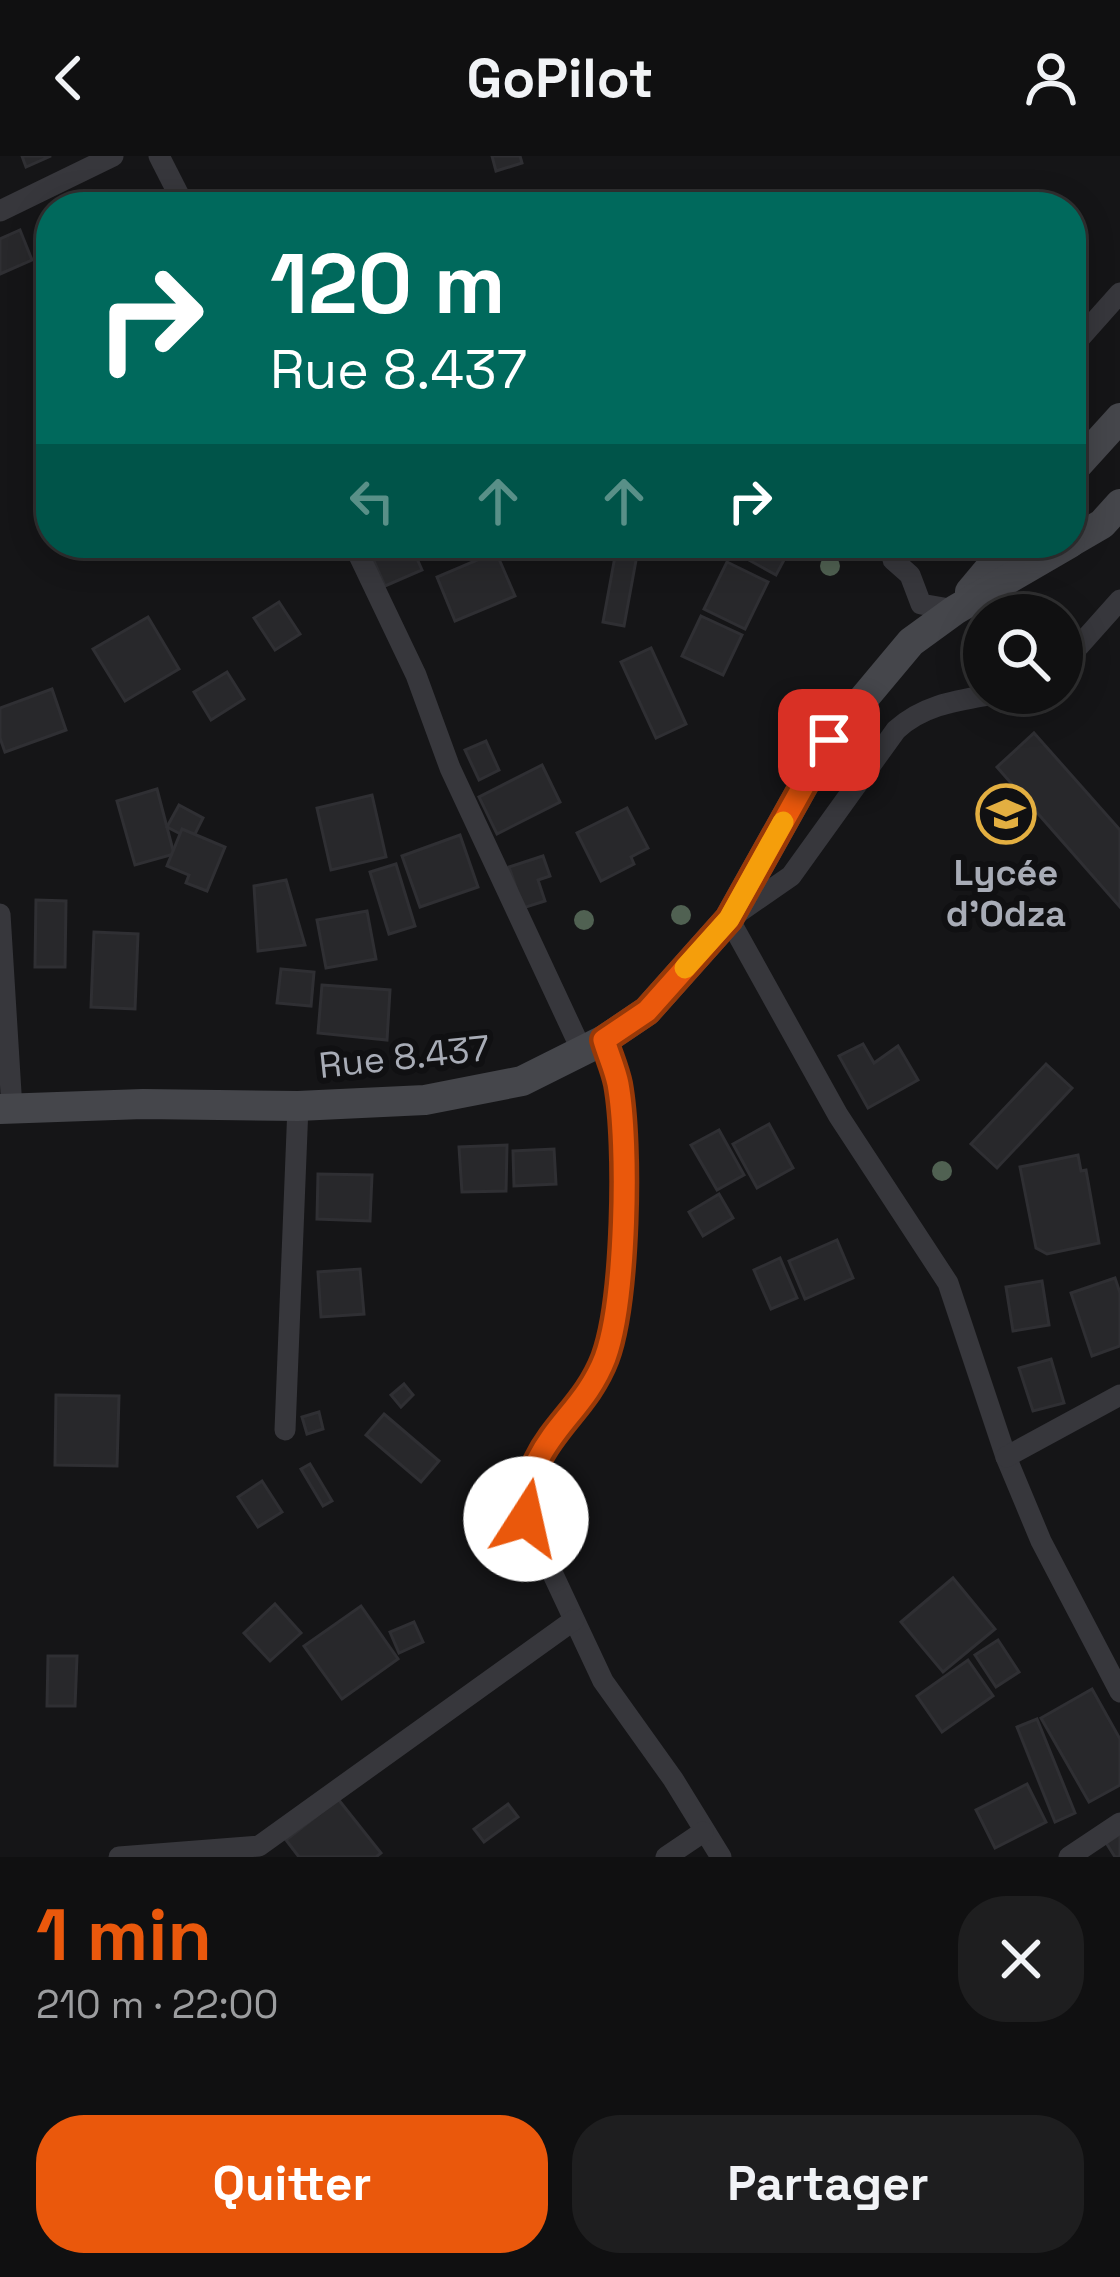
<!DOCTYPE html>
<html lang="fr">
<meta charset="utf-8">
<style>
:root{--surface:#101011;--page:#1e1e1f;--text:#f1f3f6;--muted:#9c9d9f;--line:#303031;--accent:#ea580c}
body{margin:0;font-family:"Space Grotesk",sans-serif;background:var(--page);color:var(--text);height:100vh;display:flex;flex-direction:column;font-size:45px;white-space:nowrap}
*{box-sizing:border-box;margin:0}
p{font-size:39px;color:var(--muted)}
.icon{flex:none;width:66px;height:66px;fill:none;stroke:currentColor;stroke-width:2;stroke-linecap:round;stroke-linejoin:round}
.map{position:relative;height:1701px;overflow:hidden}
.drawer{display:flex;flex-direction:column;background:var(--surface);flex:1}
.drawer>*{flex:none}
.banner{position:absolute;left:36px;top:36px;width:1050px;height:366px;border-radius:48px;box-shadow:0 6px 30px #0003,0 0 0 3px var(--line);background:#00695c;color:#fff;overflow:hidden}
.fabs{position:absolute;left:963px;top:438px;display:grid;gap:24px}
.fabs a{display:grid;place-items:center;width:120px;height:120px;border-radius:50%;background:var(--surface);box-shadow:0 6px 30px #0003,0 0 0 3px var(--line);font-size:60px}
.pin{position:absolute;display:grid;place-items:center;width:102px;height:102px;color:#fff;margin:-51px;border-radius:24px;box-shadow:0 6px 18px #0006}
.me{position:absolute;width:132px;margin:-66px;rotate:10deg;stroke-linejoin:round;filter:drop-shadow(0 0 9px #0008)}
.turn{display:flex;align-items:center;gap:42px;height:252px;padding:0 36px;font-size:54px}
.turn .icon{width:156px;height:156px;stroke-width:2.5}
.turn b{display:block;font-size:84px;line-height:102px}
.lanes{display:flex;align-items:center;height:114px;padding:0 36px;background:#0003;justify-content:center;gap:60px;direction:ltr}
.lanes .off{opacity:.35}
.round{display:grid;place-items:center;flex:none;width:126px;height:126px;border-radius:48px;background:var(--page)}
.headline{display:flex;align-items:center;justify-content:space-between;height:204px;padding:0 36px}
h1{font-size:72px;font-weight:700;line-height:90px;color:var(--accent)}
.cta{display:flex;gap:24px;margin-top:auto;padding:24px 36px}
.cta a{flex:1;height:138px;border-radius:48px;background:var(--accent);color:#fff;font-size:48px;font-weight:700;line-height:138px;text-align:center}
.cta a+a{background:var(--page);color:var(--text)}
header{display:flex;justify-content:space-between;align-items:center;height:156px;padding:0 36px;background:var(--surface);font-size:54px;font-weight:700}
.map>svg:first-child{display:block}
.building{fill:#28282b;stroke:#2f2f33;stroke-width:3}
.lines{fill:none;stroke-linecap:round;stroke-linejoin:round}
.minor{stroke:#37373c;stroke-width:21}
.secondary{stroke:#45464b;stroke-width:30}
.tree{fill:#506152}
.route-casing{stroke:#983908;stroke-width:30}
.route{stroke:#ea580c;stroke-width:21}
.slow{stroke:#f59e0b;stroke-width:21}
.labels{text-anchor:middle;stroke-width:12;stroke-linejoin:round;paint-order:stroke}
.poi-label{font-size:36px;font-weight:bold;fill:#a8acb6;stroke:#101012}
.street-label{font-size:36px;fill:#a8acb6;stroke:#101012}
</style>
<header><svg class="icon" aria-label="back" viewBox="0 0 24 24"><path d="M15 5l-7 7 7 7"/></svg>GoPilot<svg class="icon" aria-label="person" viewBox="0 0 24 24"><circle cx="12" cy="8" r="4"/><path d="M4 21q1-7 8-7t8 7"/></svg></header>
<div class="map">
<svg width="1120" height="1701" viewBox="0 0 1120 1701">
<rect width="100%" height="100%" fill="#151517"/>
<g class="building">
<polygon points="22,0 51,0 26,11"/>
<polygon points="492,0 520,0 522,7 496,15"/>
<polygon points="730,36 737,51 695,51"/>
<polygon points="302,37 309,51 272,51"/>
<polygon points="20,74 32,104 0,118 0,83"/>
<polygon points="366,387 410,387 422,414 385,430"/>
<polygon points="425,387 460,387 433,401"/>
<polygon points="744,387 793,387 776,419 738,398"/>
<polygon points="616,395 637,399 624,470 603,466"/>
<polygon points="496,396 515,440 455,465 437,421"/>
<polygon points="727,406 768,426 745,473 704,453"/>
<polygon points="279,446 300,478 275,494 254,462"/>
<polygon points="701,460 742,479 723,519 682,500"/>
<polygon points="148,461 179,513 125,545 93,493"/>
<polygon points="651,492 686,568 656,582 621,506"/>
<polygon points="227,516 244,543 211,564 194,536"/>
<polygon points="52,533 66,574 5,596 0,582 0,552"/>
<polygon points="1034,577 1120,674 1120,751 997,611"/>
<polygon points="486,585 499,614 479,624 465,594"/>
<polygon points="542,609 560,646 497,678 479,641"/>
<polygon points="157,633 174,698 135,709 117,645"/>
<polygon points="372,639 386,701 331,714 317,652"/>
<polygon points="179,649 203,662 192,684 167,671"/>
<polygon points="627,652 648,692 631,701 634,708 601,725 577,677"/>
<polygon points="182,673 225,691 207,735 186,727 189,719 167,710"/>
<polygon points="460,679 478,731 420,751 402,700"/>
<polygon points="543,700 550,720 538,724 545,745 523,752 509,711"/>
<polygon points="396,708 415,770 389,778 370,716"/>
<polygon points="286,724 305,789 258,795 254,730"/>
<polygon points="36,744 66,745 65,811 35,811"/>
<polygon points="367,755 376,803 326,812 317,764"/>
<polygon points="94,776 138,778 135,853 91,851"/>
<polygon points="281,813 314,816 311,850 277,847"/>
<polygon points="322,829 390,834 387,884 318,877"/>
<polygon points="863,888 874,907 898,890 918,924 868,952 839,900"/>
<polygon points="1046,908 1072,932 997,1012 971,988"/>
<polygon points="769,968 793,1012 757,1032 733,988"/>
<polygon points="719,974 744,1019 717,1034 691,989"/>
<polygon points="507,989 506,1035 462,1036 459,991"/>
<polygon points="554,993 556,1028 514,1030 513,995"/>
<polygon points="1078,999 1081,1015 1086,1014 1099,1087 1047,1098 1036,1092 1020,1011"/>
<polygon points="318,1018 372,1019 370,1065 317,1063"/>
<polygon points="719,1038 733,1062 703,1080 689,1056"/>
<polygon points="837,1084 853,1122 805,1143 789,1105"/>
<polygon points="780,1102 797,1142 771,1153 754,1114"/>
<polygon points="360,1113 364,1158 321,1161 318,1116"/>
<polygon points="1115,1122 1120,1137 1120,1190 1092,1200 1071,1137"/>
<polygon points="1042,1125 1049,1169 1013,1175 1006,1131"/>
<polygon points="1051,1203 1064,1247 1033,1255 1019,1212"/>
<polygon points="404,1228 413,1239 401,1251 391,1239"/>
<polygon points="56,1239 119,1240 117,1310 55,1309"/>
<polygon points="319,1256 323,1273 307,1278 302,1261"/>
<polygon points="384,1258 439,1305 421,1326 366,1279"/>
<polygon points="310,1308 332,1345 323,1350 301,1313"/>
<polygon points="262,1325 282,1356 258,1371 238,1341"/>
<polygon points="953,1422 995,1473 943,1516 901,1466"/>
<polygon points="275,1448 301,1477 270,1505 244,1477"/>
<polygon points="361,1450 398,1503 342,1543 304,1490"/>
<polygon points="414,1466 423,1486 399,1497 390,1476"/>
<polygon points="998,1484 1019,1516 996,1531 975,1499"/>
<polygon points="48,1500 77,1500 75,1550 47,1550"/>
<polygon points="968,1504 993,1540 942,1576 917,1540"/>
<polygon points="1092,1533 1120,1583 1120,1629 1089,1646 1041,1562"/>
<polygon points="1037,1563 1075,1657 1055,1666 1017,1571"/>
<polygon points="1027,1628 1046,1666 995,1692 976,1654"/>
<polygon points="338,1643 381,1697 376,1701 299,1701 286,1684"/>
<polygon points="508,1648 518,1661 484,1686 474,1673"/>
<polygon points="1120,1675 1120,1701 1115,1701 1105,1685"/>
</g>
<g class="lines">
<g class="minor">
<polyline points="159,0 185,51"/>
<polyline points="0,55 113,0"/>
<polyline points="1071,192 1120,137"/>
<polyline points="353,387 416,519 450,612 582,895"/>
<polyline points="906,387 893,404 910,419 921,448 955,454"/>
<polyline points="1062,509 1120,444"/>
<path d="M1000 537C962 544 925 547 896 574L791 720 729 763 838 959 948 1127 1006 1301 1041 1385 1120 1536"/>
<polyline points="0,758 12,953"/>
<polyline points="604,884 618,927 623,995 615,1164 604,1205 534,1311 526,1336 527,1363 603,1525 673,1623 721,1701"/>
<polyline points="285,1274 298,950"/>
<polyline points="1006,1301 1120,1239"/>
<polyline points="119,1701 259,1690 574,1464"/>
<polyline points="666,1701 703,1676"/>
<polyline points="1069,1701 1120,1667"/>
</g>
<g class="secondary">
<polyline points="1071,316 1120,262"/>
<polyline points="1071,386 1102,368 1120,348"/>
<polyline points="970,436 1011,387"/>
<polyline points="0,953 143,948 298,950 425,944 522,925 604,884 647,855 729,763 829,584 911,486 955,454 1070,387"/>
</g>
</g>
<g class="tree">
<circle cx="830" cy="410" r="10"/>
<circle cx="681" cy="759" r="10"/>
<circle cx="584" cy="764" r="10"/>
<circle cx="942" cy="1015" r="10"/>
</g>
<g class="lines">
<defs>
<path id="route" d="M526 1363C524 1282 581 1265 605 1202 626 1145 629 989 618 928 615 913 608 898 604 884L647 855 729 763 829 584"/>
</defs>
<use href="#route" class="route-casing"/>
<use href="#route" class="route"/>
<polyline class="slow" points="685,812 729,763 783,666"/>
</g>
<defs>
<symbol id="school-ring" viewBox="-11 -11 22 22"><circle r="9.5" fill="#101012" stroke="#e3af41" stroke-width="1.5"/><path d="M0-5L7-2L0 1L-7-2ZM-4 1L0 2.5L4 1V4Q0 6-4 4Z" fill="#e3af41"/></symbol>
</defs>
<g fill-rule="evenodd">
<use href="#school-ring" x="973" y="625" width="66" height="66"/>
</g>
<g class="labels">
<g class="poi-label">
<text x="1006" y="729">Lycée<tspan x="1006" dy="41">d'Odza</tspan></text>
</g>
<g class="street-label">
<text transform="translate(404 900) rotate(-6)" y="13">Rue 8.437</text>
</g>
</g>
</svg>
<div class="fabs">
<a><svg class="icon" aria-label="search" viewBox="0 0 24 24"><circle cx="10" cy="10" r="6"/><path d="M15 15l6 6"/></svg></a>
</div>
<div class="pin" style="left:829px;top:584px;background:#d93025"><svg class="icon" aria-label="arrive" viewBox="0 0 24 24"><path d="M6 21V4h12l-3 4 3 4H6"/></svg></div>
<svg class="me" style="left:526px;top:1363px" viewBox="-20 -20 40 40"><circle r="19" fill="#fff"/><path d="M0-13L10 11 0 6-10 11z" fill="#ea580c"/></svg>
<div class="banner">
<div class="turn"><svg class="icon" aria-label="right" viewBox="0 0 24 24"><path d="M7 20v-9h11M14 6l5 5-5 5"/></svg><div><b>120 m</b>Rue 8.437</div></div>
<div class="lanes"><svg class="icon off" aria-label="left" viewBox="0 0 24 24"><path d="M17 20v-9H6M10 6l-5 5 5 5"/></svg><svg class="icon off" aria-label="ahead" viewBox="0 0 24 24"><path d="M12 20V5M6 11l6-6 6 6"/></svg><svg class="icon off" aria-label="ahead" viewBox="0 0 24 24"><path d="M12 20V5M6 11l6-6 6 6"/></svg><svg class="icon" aria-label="right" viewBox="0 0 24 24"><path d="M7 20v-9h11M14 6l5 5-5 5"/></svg></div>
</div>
</div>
<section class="drawer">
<div class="headline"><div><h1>1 min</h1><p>210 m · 22:00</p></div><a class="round"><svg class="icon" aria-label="close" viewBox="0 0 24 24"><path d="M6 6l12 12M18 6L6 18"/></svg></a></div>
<div class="cta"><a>Quitter</a><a>Partager</a></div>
</section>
